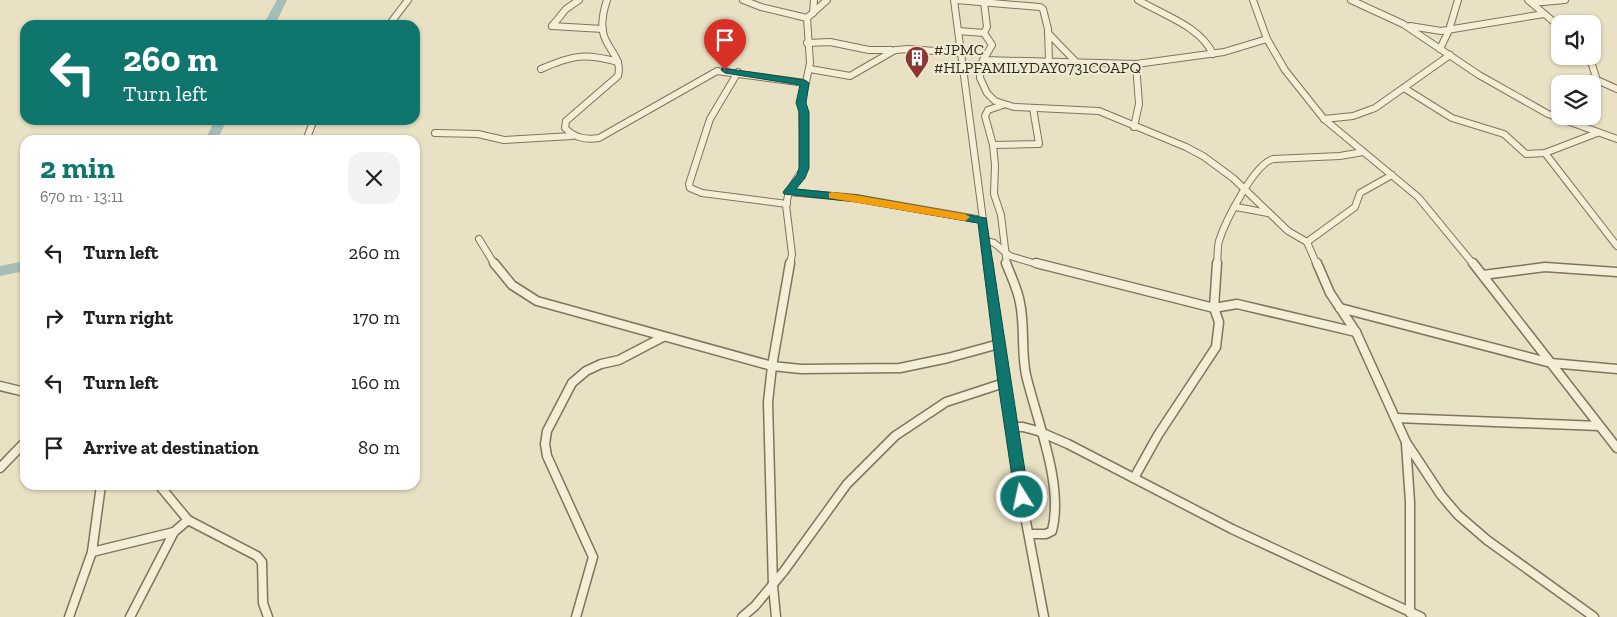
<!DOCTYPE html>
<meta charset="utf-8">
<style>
:root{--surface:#fff;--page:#f2f2f2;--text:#222;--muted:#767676;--accent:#0f766e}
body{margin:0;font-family:"Zilla Slab",serif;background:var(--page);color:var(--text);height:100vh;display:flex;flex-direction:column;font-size:19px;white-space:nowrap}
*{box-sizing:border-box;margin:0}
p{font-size:16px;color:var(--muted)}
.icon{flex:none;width:28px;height:28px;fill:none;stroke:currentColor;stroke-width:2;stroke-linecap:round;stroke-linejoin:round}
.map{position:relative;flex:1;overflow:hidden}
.details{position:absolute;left:20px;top:135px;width:400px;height:355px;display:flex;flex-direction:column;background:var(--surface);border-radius:15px;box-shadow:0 1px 4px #0004}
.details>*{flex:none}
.hud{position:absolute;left:20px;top:20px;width:400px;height:105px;border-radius:15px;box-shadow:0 1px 4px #0004;background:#0f766e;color:#fff;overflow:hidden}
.controls{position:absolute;left:1551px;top:15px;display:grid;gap:10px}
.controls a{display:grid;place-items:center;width:50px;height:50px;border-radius:10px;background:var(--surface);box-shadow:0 1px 4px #0004;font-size:25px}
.pin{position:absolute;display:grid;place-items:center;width:42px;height:42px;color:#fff;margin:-51px -21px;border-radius:50% 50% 50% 0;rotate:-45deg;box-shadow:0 0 5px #0007}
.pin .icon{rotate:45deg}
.me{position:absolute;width:55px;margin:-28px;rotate:350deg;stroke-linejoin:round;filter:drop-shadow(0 0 4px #0008)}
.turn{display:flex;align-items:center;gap:18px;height:105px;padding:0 20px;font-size:22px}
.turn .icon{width:65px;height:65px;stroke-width:2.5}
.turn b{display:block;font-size:35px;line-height:42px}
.round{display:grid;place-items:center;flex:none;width:52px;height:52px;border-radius:15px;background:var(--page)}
.headline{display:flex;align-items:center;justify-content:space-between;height:85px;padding:0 20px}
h1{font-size:30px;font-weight:700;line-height:38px;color:var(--accent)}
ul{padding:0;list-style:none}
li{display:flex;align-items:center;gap:15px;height:65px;padding:0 20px}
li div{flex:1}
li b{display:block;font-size:19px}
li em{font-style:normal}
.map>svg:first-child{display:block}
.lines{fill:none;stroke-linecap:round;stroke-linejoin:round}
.river{fill:#a6bdb8;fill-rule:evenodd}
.street-far1-casing{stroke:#82735c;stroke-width:8}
.street-casing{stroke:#82735c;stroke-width:11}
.street-far1{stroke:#f5eed6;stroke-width:6}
.street{stroke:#f5eed6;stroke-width:8}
.route{fill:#0f766e;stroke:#0a4d48}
.slow{fill:#f59e0b}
.labels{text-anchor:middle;stroke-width:4;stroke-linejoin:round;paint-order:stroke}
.far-poi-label{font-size:16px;fill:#332a1f;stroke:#f1ebd3;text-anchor:start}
</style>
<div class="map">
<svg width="1617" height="617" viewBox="0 0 1617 617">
<rect width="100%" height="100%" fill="#e9e1c4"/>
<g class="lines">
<g class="river">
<polygon points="277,0 287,0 275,25 263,25"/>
<polygon points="215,120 227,120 217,140 205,140"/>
<polygon points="25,261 25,271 0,276 0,266"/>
</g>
<defs>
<g id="street-far1">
<path d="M607 0C604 9 601 22 603 32 606 49 623 57 618 76L566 121 565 128C575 138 585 140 599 138L717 71 805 83"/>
<polyline points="743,0 761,7 807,18"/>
<polyline points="954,0 989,265"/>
<polyline points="956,0 1040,7 1043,9 1048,29 1049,61"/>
<path d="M1138 0C1163 15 1200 26 1213 54"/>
<polyline points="1253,0 1267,39 1285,70 1324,119 1418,197 1474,265"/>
<polyline points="1351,0 1403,24 1479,75 1548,114 1617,139"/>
<polyline points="1528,0 1560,27"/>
<polyline points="984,2 987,27 984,33"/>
<polyline points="1532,3 1565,0"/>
<polyline points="813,13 814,0"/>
<polyline points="389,25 408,0"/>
<polyline points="552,26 603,29"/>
<polyline points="552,26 566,9 579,0"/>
<polyline points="1410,26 1441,31 1544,14"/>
<polyline points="958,31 984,33 992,45 981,64 980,78 987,93 995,101 1014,107 1099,111 1186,147 1203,156 1233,178 1288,231 1307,242"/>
<polyline points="1048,33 1076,62"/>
<polyline points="807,43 830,42 869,50 891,50"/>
<polyline points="1440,49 1449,30 1458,0"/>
<polyline points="1589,56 1597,80 1617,89"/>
<polyline points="983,60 1136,64 1224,52 1267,39"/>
<path d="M541 69C573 55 584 53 618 62"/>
<polyline points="810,69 850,76 895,50 909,49 961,53"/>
<polyline points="738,72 710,119 689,184 690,188 702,193 787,204"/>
<polyline points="1404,88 1452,118 1504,134 1526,154 1545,153 1597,133"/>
<polyline points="1003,105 988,110 985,116 993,145 995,165 994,194 1001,215 1007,265"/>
<polyline points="1324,119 1353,116 1375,108 1450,55"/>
<polyline points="1134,127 1139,104 1136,64"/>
<polyline points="435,133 478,134 504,140 572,136"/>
<polyline points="306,140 314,120"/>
<polyline points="993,145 1039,144 1033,108"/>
<polyline points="1545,153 1617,246"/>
<polyline points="788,192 856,198 982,220"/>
<polyline points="1236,207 1268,213"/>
<polyline points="479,239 495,265"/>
<polyline points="986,241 994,243 1010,256 1040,265"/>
<polyline points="790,265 792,254 786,205 789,191 804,168 802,101 810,63 807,18 827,0"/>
<path d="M1217 265C1218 257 1217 248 1219 241 1225 222 1254 164 1273 159L1340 156 1363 152"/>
<polyline points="1317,265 1307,242 1355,207 1360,193 1392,175"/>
</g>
<g id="street">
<polyline points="494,263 512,285 537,301 772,366 801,369 900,368 948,358 999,344"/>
<polyline points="988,263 1018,479 1044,617"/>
<path d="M1006 263C1011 276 1018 290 1020 303 1025 326 1021 351 1026 375 1037 421 1064 485 1052 531L1046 534H1029"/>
<polyline points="1036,263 1214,308 1237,304 1356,332"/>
<polyline points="1317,263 1330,293 1356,332 1406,442 1441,495 1458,515 1487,540 1594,617"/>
<polyline points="1473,263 1617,448"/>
<polyline points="1483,275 1545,267 1617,272"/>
<polyline points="1340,308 1551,363 1617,369"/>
<polyline points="0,386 25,392"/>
<polyline points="1396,418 1599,426"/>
<polyline points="1011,427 1023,427 1038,431 1068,444 1232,529 1421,617"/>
<polyline points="1406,444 1410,502 1410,613"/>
<polyline points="0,468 25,442"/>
<polyline points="1134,478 1158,435 1216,347 1219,322 1214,308 1217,263"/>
<polyline points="159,485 188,520 257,556 262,562 263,603 268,617"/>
<polyline points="92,552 174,532"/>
<polyline points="69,617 92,552 101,485"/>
<polyline points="130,617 174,532 188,520"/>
<polyline points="576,617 593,557 547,456 545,444 547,431 572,383 586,371 601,364 619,360 663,337"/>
<polyline points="742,617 755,606 784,571 847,484 895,436 946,402 1004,383"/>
<polyline points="776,617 773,586 768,402 772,366 790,263"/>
</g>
</defs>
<use href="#street-far1" class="street-far1-casing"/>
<use href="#street" class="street-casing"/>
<use href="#street-far1" class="street-far1"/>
<use href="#street" class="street"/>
</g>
<polygon class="route" points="722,68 805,80 809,83 806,103 809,112 809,168 805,178 796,189 856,195 986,218 1029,497 1027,501 1022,503 1017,501 1015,497 998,383 978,223 856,202 784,194 783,192 797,175 799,168 799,112 796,103 800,85 725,73 721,70"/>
<polygon class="slow" points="832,192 856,195 965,214 970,217 965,221 829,198 829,193"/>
<defs>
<symbol id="building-pin" viewBox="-11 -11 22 30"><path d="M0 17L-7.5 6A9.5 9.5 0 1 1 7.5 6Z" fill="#8b3833" stroke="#f1ebd3"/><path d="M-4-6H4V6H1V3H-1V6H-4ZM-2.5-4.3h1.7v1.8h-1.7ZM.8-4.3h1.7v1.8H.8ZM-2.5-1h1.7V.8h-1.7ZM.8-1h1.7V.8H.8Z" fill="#fff"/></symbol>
</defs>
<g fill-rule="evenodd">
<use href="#building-pin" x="903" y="44" width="28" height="38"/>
</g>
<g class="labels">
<g class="far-poi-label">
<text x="934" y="55">#JPMC<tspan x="934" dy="18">#HLPFAMILYDAY0731COAPQ</tspan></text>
</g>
</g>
</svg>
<div class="controls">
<a><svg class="icon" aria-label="sound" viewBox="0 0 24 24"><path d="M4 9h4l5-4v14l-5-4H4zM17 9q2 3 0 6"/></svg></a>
<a><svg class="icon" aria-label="layers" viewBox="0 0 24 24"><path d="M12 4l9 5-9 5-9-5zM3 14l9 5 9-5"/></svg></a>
</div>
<div class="pin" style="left:725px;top:70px;background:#d93025"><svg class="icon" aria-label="arrive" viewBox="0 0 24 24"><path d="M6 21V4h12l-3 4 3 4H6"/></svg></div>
<svg class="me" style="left:1022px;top:497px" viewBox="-20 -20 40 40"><circle r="17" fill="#0f766e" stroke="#fff" stroke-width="3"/><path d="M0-11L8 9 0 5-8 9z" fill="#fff"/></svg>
<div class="hud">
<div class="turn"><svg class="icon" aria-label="left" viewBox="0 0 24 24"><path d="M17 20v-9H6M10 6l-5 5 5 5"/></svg><div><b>260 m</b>Turn left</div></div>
</div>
<section class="details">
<div class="headline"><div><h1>2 min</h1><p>670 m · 13:11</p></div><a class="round"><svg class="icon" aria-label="close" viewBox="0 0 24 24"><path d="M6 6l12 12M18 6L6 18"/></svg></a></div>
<ul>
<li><svg class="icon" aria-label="left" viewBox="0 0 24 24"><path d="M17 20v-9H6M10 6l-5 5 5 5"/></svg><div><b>Turn left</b></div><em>260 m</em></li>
<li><svg class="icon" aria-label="right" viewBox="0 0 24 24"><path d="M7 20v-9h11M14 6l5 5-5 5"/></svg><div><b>Turn right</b></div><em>170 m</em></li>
<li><svg class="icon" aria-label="left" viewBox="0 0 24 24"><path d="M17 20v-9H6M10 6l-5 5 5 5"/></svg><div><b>Turn left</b></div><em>160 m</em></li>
<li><svg class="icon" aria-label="arrive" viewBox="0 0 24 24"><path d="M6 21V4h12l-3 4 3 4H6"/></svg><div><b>Arrive at destination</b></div><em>80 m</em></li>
</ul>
</section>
</div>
